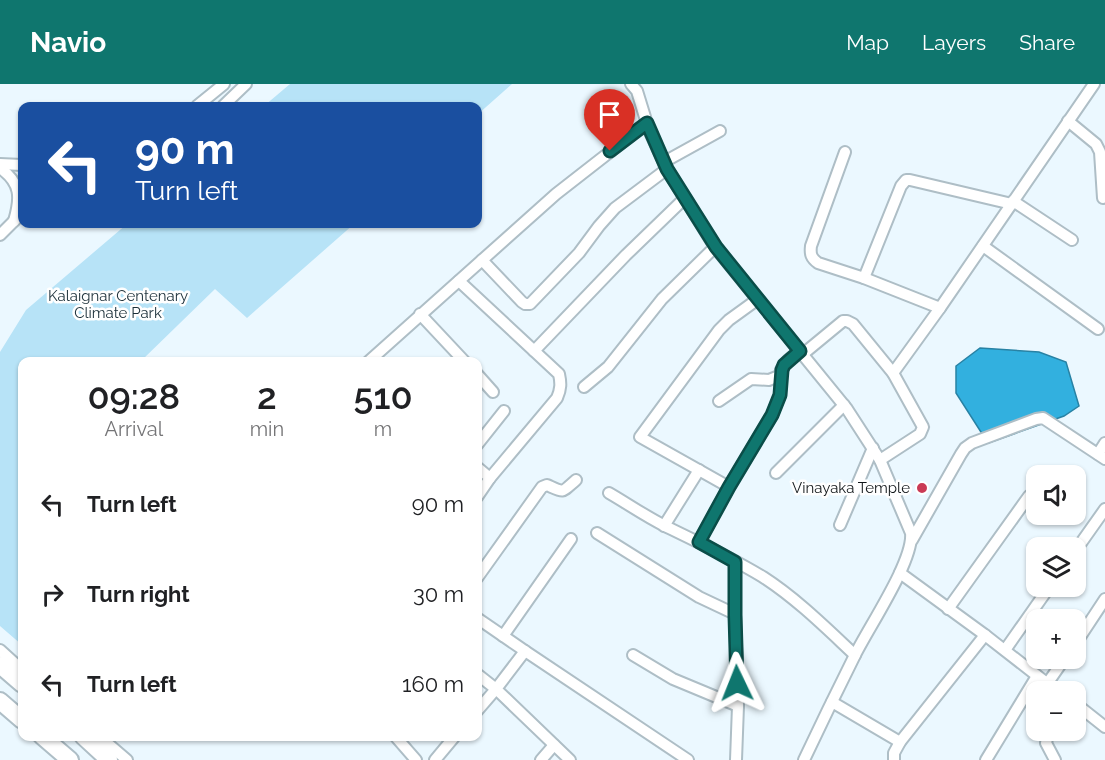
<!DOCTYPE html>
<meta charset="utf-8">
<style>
:root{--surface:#fff;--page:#f2f2f2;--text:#202124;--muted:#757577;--accent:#0f766e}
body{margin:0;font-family:Raleway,sans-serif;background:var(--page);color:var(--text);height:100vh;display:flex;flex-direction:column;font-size:22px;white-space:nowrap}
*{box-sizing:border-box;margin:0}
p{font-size:20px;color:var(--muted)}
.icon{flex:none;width:33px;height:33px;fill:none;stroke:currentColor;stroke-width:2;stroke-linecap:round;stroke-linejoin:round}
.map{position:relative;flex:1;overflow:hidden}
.sheet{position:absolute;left:18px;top:273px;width:464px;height:384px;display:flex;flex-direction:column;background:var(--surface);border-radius:12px;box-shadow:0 2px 4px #0004}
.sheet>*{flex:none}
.top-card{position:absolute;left:18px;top:18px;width:464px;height:126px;border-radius:12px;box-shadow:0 2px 4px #0004;background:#1a4fa0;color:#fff;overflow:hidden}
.controls{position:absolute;left:1026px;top:381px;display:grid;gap:12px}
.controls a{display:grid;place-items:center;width:60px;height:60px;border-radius:12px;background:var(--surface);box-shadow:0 2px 4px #0004;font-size:30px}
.pin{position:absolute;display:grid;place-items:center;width:51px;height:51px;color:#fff;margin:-62px -26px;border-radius:50% 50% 50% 0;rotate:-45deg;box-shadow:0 0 6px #0007}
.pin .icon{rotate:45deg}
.me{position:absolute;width:66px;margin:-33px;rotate:358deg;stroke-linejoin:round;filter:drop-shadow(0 0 4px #0008)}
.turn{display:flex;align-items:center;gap:21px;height:126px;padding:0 18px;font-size:27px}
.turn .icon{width:78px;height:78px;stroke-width:2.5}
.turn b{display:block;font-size:42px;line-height:51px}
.eta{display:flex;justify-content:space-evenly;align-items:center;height:102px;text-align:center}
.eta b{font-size:36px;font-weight:600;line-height:42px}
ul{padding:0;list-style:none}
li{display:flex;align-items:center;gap:18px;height:90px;padding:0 18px}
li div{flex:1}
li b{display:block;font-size:22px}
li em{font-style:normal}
header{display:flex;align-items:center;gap:36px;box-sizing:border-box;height:84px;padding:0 30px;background:var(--accent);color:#fff}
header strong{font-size:28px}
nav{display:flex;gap:33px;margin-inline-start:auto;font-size:21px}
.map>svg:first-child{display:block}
.green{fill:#b7e3f7}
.water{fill:#32b0df;stroke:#2882a4;stroke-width:1.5}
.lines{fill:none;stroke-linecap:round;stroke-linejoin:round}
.minor-casing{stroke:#aebec6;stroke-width:14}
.highway-casing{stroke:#aebec6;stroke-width:20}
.minor{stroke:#fff;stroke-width:10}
.highway{stroke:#fff;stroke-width:16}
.route-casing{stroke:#0a4d48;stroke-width:15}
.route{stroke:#0f766e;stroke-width:10}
.poi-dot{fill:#ca3a55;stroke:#fff;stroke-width:2}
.labels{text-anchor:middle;stroke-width:5;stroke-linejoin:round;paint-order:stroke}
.park-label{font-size:15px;fill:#1b2f39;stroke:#fff}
.poi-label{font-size:15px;fill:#111619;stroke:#fff;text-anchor:end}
</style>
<header>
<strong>Navio</strong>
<nav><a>Map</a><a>Layers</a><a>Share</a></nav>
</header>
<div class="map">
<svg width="1105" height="676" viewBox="0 0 1105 676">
<rect width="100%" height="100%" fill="#ebf8ff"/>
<g class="green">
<polygon points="290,0 512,0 477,31 477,22 264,22"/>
<polygon points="127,140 354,140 247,234 215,205 141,277 22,278 22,561 0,542 0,268 26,226"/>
</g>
<polygon class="water" points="980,264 1039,268 1066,278 1079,322 1064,332 988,359 956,309 956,282"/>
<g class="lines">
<defs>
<g id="minor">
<path d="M631 0 637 7 649 46 667 85 678 103 715 163 847 325 880 376 911 449C914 477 868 544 854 573 837 607 820 642 804 676"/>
<polyline points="197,22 224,0"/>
<polyline points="223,22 246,0"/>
<polyline points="1068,37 1096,60 1100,68 1103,114"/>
<path d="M845 68 811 162C810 170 811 174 818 179L864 194 940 224"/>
<polyline points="664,78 720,47"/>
<polyline points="0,80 22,81"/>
<path d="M0 84C21 99 21 113 14 137"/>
<polyline points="1013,117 1072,156"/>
<polyline points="0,151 18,133"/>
<polyline points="983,162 1098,245"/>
<polyline points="482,176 522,218 525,220 530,220 579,169 599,142 615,124 667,85"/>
<polyline points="864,194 901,102 906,96 910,96 1012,120"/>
<path d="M459 197 559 290C561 299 561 305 557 314L490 394 477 413"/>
<polyline points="420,230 465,278"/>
<polyline points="534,267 626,171 685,114"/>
<polyline points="803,270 843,237 847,237 853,240 893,289 923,343 920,350 880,376"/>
<polyline points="368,278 556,110 647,39"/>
<polyline points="893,289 940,224 1094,0"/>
<polyline points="477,290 493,308"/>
<polyline points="584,303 608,283 662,215 715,163"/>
<polyline points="719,317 751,295 769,296 781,291"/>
<polyline points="477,361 504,327"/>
<polyline points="1098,370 1105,359"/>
<polyline points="477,383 490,394"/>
<polyline points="776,389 844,321"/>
<polyline points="729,403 640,353 719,246 729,236 758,215"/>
<path d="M609 409C628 420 645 432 665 442 698 458 732 474 763 493 797 515 826 544 855 571"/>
<polyline points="840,441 873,364"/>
<polyline points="664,442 699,386"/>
<polyline points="597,449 699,513 735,530"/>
<polyline points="912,456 961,370 965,364 972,359 1036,335 1043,334 1105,375"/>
<polyline points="699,458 729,403 772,331 780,311 781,286 788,276 800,267"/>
<polyline points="1076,466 1105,425"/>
<polyline points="735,478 735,530 738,622 736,676"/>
<polyline points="900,489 985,551 1058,608"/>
<path d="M477 494 542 403 547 401C565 409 561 409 576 396"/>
<polyline points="948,525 1029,412"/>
<polyline points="477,534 525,567 688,676"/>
<polyline points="503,552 571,455"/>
<polyline points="1076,559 1105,515"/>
<polyline points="0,566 22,586"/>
<polyline points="1005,566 1050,502"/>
<polyline points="525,567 496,605 570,676"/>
<polyline points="633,571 673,595 738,622"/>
<polyline points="477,590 496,605 477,627"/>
<polyline points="1047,600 1065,574"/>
<polyline points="832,618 900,658"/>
<polyline points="1076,620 1105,643"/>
<polyline points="1049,646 1046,659 1055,676"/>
<polyline points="99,652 127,676"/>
<polyline points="395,652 416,676"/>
<polyline points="435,676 455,652"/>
<polyline points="541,676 554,661"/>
<polyline points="894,676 894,669 900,658 985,551"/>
<polyline points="986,676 1037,592"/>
</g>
<g id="highway">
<polyline points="0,581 22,600"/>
<polyline points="0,617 22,636"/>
<polyline points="42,652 70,676"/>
<polyline points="83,652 109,676"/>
</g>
</defs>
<use href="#minor" class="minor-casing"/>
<use href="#highway" class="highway-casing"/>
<use href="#minor" class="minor"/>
<use href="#highway" class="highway"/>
</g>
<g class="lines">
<defs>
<polyline id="route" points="610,67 647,39 667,85 716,163 800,267 784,281 782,286 780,311 772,331 729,403 699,458 735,478 735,531 737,599"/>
</defs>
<use href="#route" class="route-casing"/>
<use href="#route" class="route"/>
</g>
<circle class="poi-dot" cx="922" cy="404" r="6"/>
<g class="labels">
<g class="park-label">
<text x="118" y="217">Kalaignar Centenary<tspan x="118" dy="17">Climate Park</tspan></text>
</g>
<g class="poi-label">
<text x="910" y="409">Vinayaka Temple</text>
</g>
</g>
</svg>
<div class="controls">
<a><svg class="icon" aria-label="sound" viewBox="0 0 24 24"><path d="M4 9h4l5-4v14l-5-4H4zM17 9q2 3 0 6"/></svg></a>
<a><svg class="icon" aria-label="layers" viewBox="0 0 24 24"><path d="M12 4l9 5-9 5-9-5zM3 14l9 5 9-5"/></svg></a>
<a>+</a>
<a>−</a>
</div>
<div class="pin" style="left:610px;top:67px;background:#d93025"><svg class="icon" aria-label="arrive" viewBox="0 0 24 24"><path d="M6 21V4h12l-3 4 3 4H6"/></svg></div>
<svg class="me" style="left:737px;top:599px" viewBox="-20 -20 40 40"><path d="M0-17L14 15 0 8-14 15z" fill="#0f766e" stroke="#fff" stroke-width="4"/></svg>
<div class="top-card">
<div class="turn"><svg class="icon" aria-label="left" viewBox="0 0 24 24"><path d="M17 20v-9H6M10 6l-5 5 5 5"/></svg><div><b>90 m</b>Turn left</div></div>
</div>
<section class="sheet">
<div class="eta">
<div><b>09:28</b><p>Arrival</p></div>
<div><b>2</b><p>min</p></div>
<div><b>510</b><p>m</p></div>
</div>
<ul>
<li><svg class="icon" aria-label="left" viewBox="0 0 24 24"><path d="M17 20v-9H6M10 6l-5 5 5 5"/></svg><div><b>Turn left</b></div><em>90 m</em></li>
<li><svg class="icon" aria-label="right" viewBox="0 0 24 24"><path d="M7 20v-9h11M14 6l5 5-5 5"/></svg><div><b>Turn right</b></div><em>30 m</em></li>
<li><svg class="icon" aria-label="left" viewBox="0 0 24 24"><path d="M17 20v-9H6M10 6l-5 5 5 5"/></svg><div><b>Turn left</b></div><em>160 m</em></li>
</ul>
</section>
</div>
